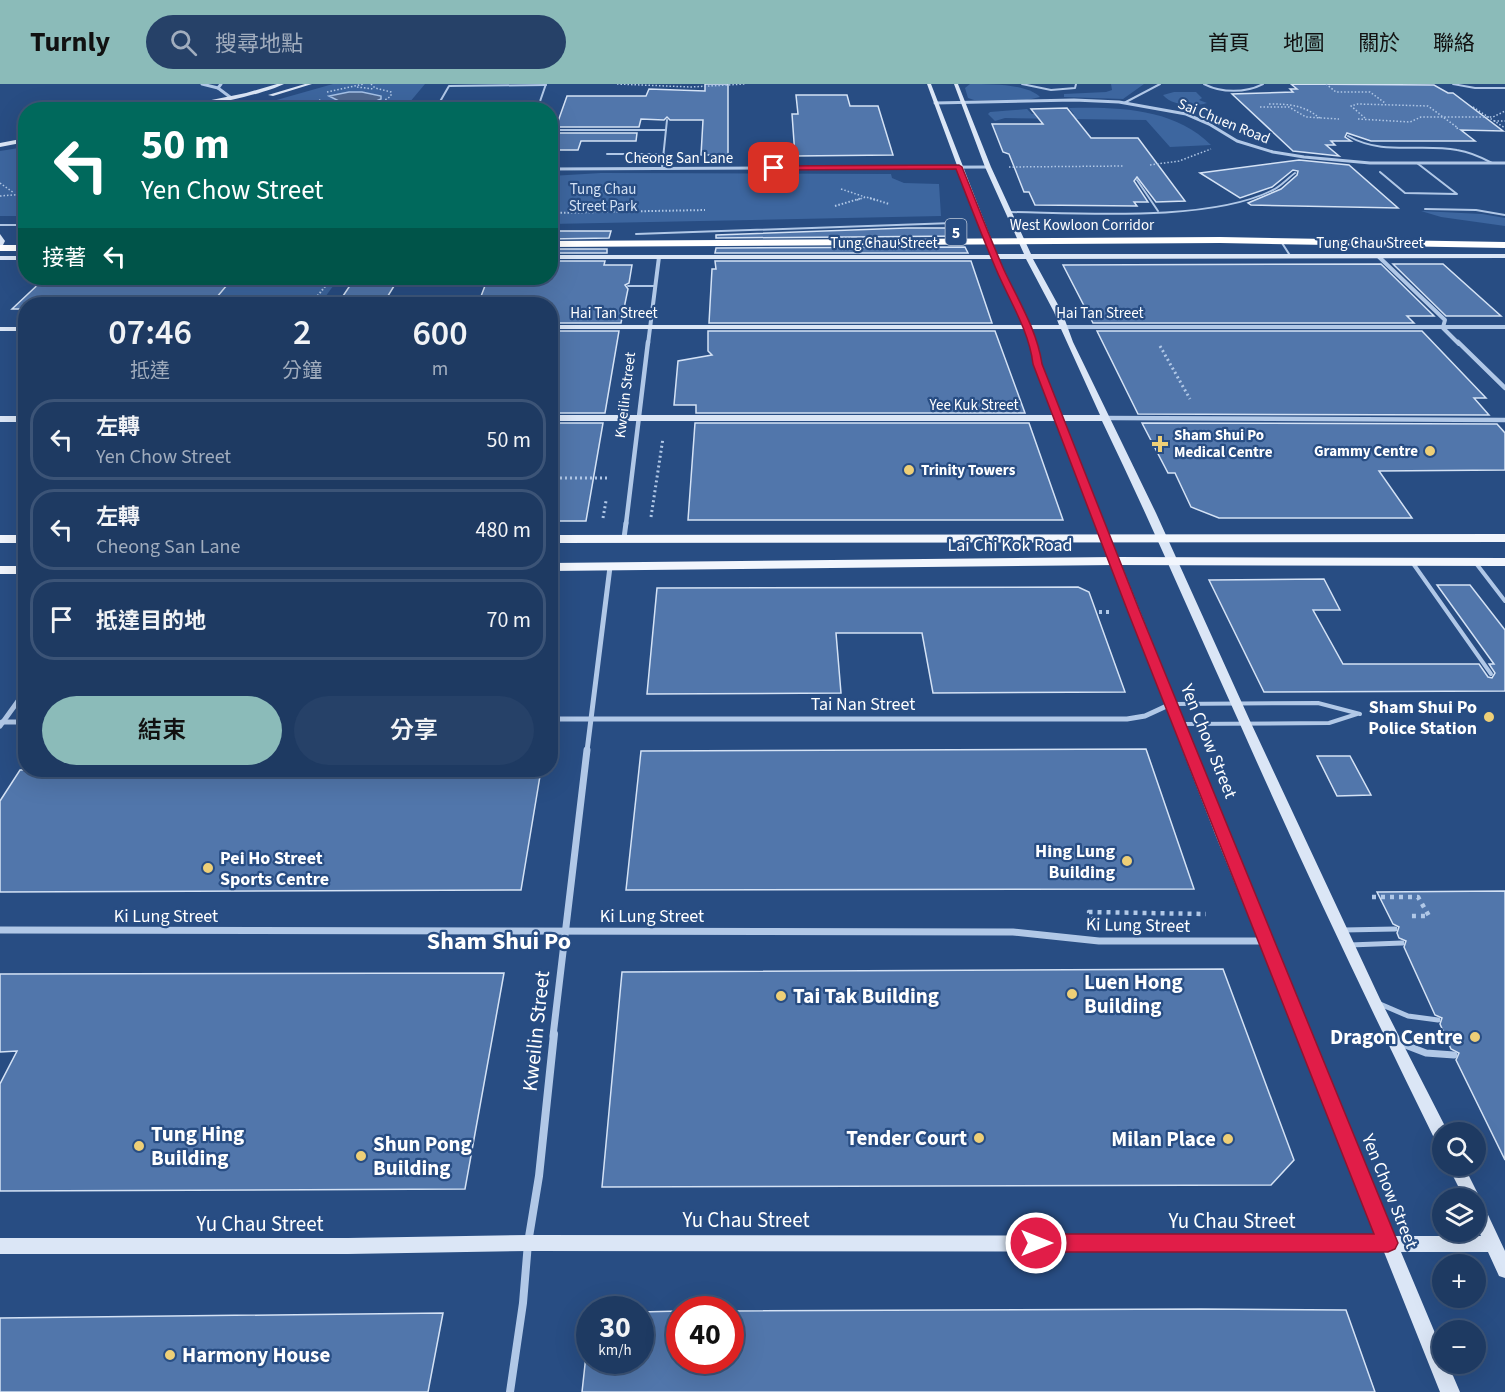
<!DOCTYPE html>
<html lang="zh-TW">
<meta charset="utf-8">
<style>
:root{--surface:#1e3a62;--page:#264168;--text:#f1f3f6;--muted:#a1adbe;--line:#3c5477;--accent:#8bbbb9}
body{margin:0;font-family:"Source Sans 3","Noto Sans TC",sans-serif;background:var(--page);color:var(--text);height:100vh;display:flex;flex-direction:column;font-size:22px;white-space:nowrap}
*{box-sizing:border-box;margin:0}
p{font-size:20px;color:var(--muted)}
.icon{flex:none;width:33px;height:33px;fill:none;stroke:currentColor;stroke-width:2;stroke-linecap:round;stroke-linejoin:round}
.map{position:relative;flex:1;overflow:hidden}
.side{position:absolute;left:18px;top:213px;width:540px;height:480px;display:flex;flex-direction:column;background:var(--surface);border-radius:24px;box-shadow:0 6px 24px #0002,0 0 0 2px var(--line)}
.side>*{flex:none}
.top-card{position:absolute;left:18px;top:18px;width:540px;height:183px;border-radius:24px;box-shadow:0 6px 24px #0002,0 0 0 2px var(--line);background:#00695c;color:#fff;overflow:hidden}
.tools{position:absolute;left:1432px;top:1038px;display:grid;gap:12px}
.tools a{display:grid;place-items:center;width:54px;height:54px;border-radius:50%;background:var(--surface);box-shadow:0 6px 24px #0002,0 0 0 2px var(--line);font-size:30px}
.speed{position:absolute;left:576px;top:1212px;display:flex;gap:12px;font-size:30px;font-weight:700;text-align:center}
.speed>*{display:grid;place-content:center;width:78px;height:78px;border-radius:50%;background:var(--surface);box-shadow:0 6px 24px #0002,0 0 0 2px var(--line);line-height:1}
.speed small{font-size:15px;font-weight:400}
.speed .limit{border:9px solid #d22;background:#fff;color:#111}
.pin{position:absolute;display:grid;place-items:center;width:51px;height:51px;color:#fff;margin:-26px;border-radius:12px;box-shadow:0 3px 9px #0006}
.me{position:absolute;width:66px;margin:-33px;rotate:90deg;stroke-linejoin:round;filter:drop-shadow(0 0 4px #0008)}
.turn{display:flex;align-items:center;gap:21px;height:126px;padding:0 24px;font-size:27px}
.turn .icon{width:78px;height:78px;stroke-width:2.5}
.turn b{display:block;font-size:42px;line-height:51px}
.then{display:flex;align-items:center;height:57px;padding:0 24px;background:#0003;gap:12px;font-size:22px}
.eta{display:flex;justify-content:space-evenly;align-items:center;height:102px;text-align:center}
.eta b{font-size:36px;font-weight:600;line-height:42px}
.cta{display:flex;gap:12px;margin-top:auto;padding:12px 24px}
.cta a{flex:1;height:69px;border-radius:36px;background:var(--accent);color:#111;font-size:24px;font-weight:600;line-height:69px;text-align:center}
.cta a+a{background:var(--page);color:var(--text)}
ul{padding:0;list-style:none}
li{display:flex;align-items:center;gap:18px;height:81px;margin:0 12px 9px;padding:0 12px;border:3px solid var(--line);border-radius:24px}
li div{flex:1}
li b{display:block;font-size:22px}
li em{font-style:normal}
header{display:flex;align-items:center;gap:36px;box-sizing:border-box;height:84px;padding:0 30px;background:var(--accent);color:#111}
header strong{font-size:28px}
nav{display:flex;gap:33px;margin-inline-start:auto;font-size:21px}
.search{width:420px;height:54px;background:var(--page);display:flex;align-items:center;gap:15px;box-sizing:border-box;padding:0 21px;border-radius:33px;color:var(--muted);font-size:22px}
.map>svg:first-child{display:block}
.green{fill:#3d669f}
.water{fill:#4e688f;stroke:#a6c2e7;stroke-width:1.5}
.building{fill:#5176ab;stroke:#d4e2f5;stroke-width:1.5}
.lines{fill:none;stroke-linecap:round;stroke-linejoin:round}
.path-far4{stroke:#b1c8e7;stroke-width:1.5;stroke-dasharray:1.5 2;stroke-linecap:butt}
.path-far3{stroke:#b1c8e7;stroke-width:2;stroke-dasharray:1.5 2;stroke-linecap:butt}
.path-far2{stroke:#b1c8e7;stroke-width:3;stroke-dasharray:2 3;stroke-linecap:butt}
.path-far1{stroke:#b1c8e7;stroke-width:4;stroke-dasharray:3 4;stroke-linecap:butt}
.path{stroke:#b1c8e7;stroke-width:4.5;stroke-dasharray:4 5;stroke-linecap:butt}
.lane-far3{stroke:#b1c8e7;stroke-width:2}
.lane-far2{stroke:#b1c8e7;stroke-width:4}
.lane-far1{stroke:#b1c8e7;stroke-width:5}
.lane{stroke:#b1c8e7;stroke-width:7}
.street-far5{stroke:#b1c8e7;stroke-width:3}
.street-far4{stroke:#b1c8e7;stroke-width:4}
.street-far3{stroke:#b1c8e7;stroke-width:4.5}
.street-far2{stroke:#b1c8e7;stroke-width:5}
.street-far1{stroke:#b1c8e7;stroke-width:7}
.street{stroke:#b1c8e7;stroke-width:8}
.secondary{fill:#dbe6f6;fill-rule:evenodd}
.primary{fill:#f2f6fd;fill-rule:evenodd}
.highway{fill:#fff;fill-rule:evenodd}
.route{fill:#e11d48;stroke:#92132f;stroke-width:1.5}
.poi-dot{fill:#eecf77;stroke:#284d83;stroke-width:2}
.labels{text-anchor:middle;stroke-width:4.5;stroke-linejoin:round;paint-order:stroke}
.far-street-label{font-size:15px;fill:#fff;stroke:#284d83}
.far-park-label{font-size:15px;fill:#d4e2f5;stroke:#284d83}
.far-poi-label{font-size:15px;font-weight:bold;fill:#fff;stroke:#284d83;text-anchor:start}
.shield{fill:#284d83;stroke:#becada;stroke-width:1.5}
.shield-label{font-size:16px;font-weight:bold;fill:#fff}
.street-label{font-size:18px;fill:#fff;stroke:#284d83}
.poi-label{font-size:18px;font-weight:bold;fill:#fff;stroke:#284d83;text-anchor:end}
.near-poi-label{font-size:21px;font-weight:bold;fill:#fff;stroke:#284d83;text-anchor:start}
.near-street-label{font-size:21px;fill:#fff;stroke:#284d83}
.district-label{font-size:24px;font-weight:bold;fill:#fff;stroke:#284d83}
</style>
<header>
<strong>Turnly</strong>
<div class="search"><svg class="icon" aria-label="search" viewBox="0 0 24 24"><circle cx="10" cy="10" r="6"/><path d="M15 15l6 6"/></svg>搜尋地點</div>
<nav><a>首頁</a><a>地圖</a><a>關於</a><a>聯絡</a></nav>
</header>
<div class="map">
<svg width="1505" height="1308" viewBox="0 0 1505 1308">
<rect width="100%" height="100%" fill="#284d83"/>
<g class="green">
<polygon points="333,0 425,0 404,25 230,26 273,17"/>
<path d="M970 0C991 0 1027 0 1040 13L1027 16H974L968 14 965 4Z"/>
<polygon points="1111,0 1144,0 1123,15 1064,13 1064,10 1106,8 1112,6"/>
<path d="M1174 8H1196L1202 14 1199 16 1207 19C1195 23 1172 22 1163 11Z"/>
<path d="M1069 24C1118 23 1174 24 1211 61L1170 63 1146 36 1005 34 995 37 988 30 990 28 1027 25 1032 30H1074Z"/>
<polygon points="25,63 25,132 0,132 0,67"/>
<polygon points="601,89 891,90 892,94 904,99 939,100 941,132 551,140 551,92"/>
<polygon points="1421,127 1482,130 1505,134 1505,142 1441,133"/>
<polygon points="234,194 339,194 320,220 211,220"/>
</g>
<polygon class="water" points="349,8 362,8 381,12 381,15 369,20 382,25 334,24 339,22 337,20 339,17 329,12"/>
<g class="building">
<polygon points="705,0 728,0 728,71 701,71 703,36 670,36 667,33 664,36 641,35 639,43 556,43 567,12 646,12 649,5 705,7"/>
<polygon points="1291,0 1434,1 1448,9 1453,9 1503,47 1461,46 1475,57 1371,57 1347,49 1345,53 1351,57 1331,57 1335,61 1326,61 1339,72 1293,67 1232,10 1293,8 1290,5 1297,5"/>
<polygon points="796,11 847,11 850,22 878,22 893,71 795,72 792,30 798,30"/>
<polygon points="1067,24 1091,54 1138,54 1185,117 1156,118 1137,93 1134,97 1148,118 1134,118 1137,122 1035,121 1029,108 1024,108 1009,70 1003,68 992,40 1043,40 1031,25"/>
<polygon points="553,49 637,49 636,57 581,57 578,66 550,66"/>
<polygon points="1299,76 1349,81 1398,124 1251,121 1248,119 1281,105 1297,91 1298,87 1293,86 1272,103 1240,114 1200,89"/>
<polygon points="907,144 959,144 962,152 716,154 716,151"/>
<polygon points="550,147 611,147 609,154 550,155"/>
<polygon points="965,163 968,169 715,169 716,164"/>
<rect x="550" y="165" width="57" height="4"/>
<polygon points="550,177 605,177 604,181 632,181 629,199 625,201 628,205 621,239 550,239 550,220 478,220 488,194 550,194"/>
<polygon points="715,177 971,177 992,239 709,239 712,185 716,185"/>
<polygon points="1381,180 1434,232 1407,232 1414,239 1093,239 1063,181"/>
<polygon points="1393,180 1443,180 1501,232 1446,232"/>
<polygon points="45,194 233,194 211,220 26,220 26,225 12,225"/>
<polygon points="355,194 399,194 383,220 360,220 343,212"/>
<polygon points="550,247 619,247 605,329 550,329"/>
<polygon points="708,247 995,247 1025,329 696,329 696,321 674,321 678,277 712,271 708,267"/>
<polygon points="1097,247 1422,247 1486,314 1474,314 1489,331 1138,330"/>
<polygon points="550,339 603,339 586,437 550,437"/>
<polygon points="695,339 1029,339 1063,436 688,436"/>
<polygon points="1142,339 1497,340 1505,349 1505,386 1379,387 1412,434 1219,434 1191,423 1175,389 1168,389"/>
<polygon points="1324,495 1340,526 1313,526 1343,580 1479,580 1488,593 1492,594 1495,589 1489,580 1494,580 1437,501 1470,501 1505,546 1505,607 1264,608 1209,496"/>
<polygon points="1078,503 1089,508 1125,608 933,609 922,549 836,549 841,609 647,610 657,504"/>
<polygon points="1146,665 1194,805 626,806 641,667"/>
<polygon points="1317,672 1350,672 1371,711 1337,712"/>
<polygon points="20,686 541,686 521,806 0,808 0,717"/>
<polygon points="1505,807 1505,1076 1456,976 1459,969 1451,965 1440,940 1442,934 1435,931 1404,863 1406,857 1399,854 1397,849 1399,843 1393,840 1377,808"/>
<polygon points="1223,885 1294,1076 1271,1101 602,1103 622,888"/>
<polygon points="504,889 465,1105 0,1107 0,1000 17,967 0,968 0,890"/>
<polygon points="1201,1225 1346,1226 1375,1308 582,1308 590,1235 590,1276 640,1276 640,1228 680,1227 680,1276 730,1276 730,1227"/>
<polygon points="443,1229 428,1308 0,1308 0,1234"/>
</g>
<g class="lines">
<g class="path-far4">
<polyline points="371,0 375,4 391,8 391,12 382,18 395,23 394,26"/>
<polyline points="617,0 691,3 745,0"/>
<polyline points="1326,0 1336,8 1370,8 1385,19"/>
<polyline points="357,3 374,5"/>
<polyline points="327,8 364,0"/>
<polyline points="319,16 333,20 319,26"/>
<path d="M1269 20C1290 20 1304 21 1321 35"/>
<polyline points="1260,23 1289,23 1306,33 1339,35"/>
<polyline points="1473,23 1505,44"/>
<polyline points="326,24 337,26"/>
<polyline points="1365,34 1351,22 1358,20 1428,22 1458,44 1455,45"/>
<polyline points="1358,35 1410,38 1421,33 1493,33 1505,27"/>
<polyline points="1494,37 1505,37"/>
<polyline points="1150,81 1179,77 1211,65"/>
<polyline points="1009,83 1124,82"/>
<polyline points="0,99 14,109"/>
<polyline points="841,105 865,113"/>
<polyline points="0,112 26,110"/>
<polyline points="857,116 866,113 875,116"/>
</g>
<g class="path-far3">
<polyline points="870,114 889,120"/>
<polyline points="835,122 862,114"/>
<polyline points="550,129 705,126"/>
<polyline points="311,220 332,194"/>
</g>
<g class="path-far2">
<polyline points="1160,262 1190,315"/>
<polyline points="550,394 610,394"/>
<polyline points="651,433 663,354"/>
<polyline points="603,434 606,417"/>
</g>
<polyline class="path-far1" points="1099,528 1112,528"/>
<g class="path">
<polyline points="1372,813 1418,813 1429,832 1411,832"/>
<polyline points="1092,837 1089,828 1206,830"/>
</g>
<g class="lane-far3">
<polyline points="1022,0 1051,6 1075,4 1076,0"/>
<path d="M1204 0C1221 9 1246 9 1263 0"/>
<polyline points="1453,0 1475,4 1505,4"/>
<polyline points="1124,19 1160,0"/>
<polyline points="438,21 449,2 546,1"/>
<polyline points="537,26 546,0"/>
<polyline points="550,46 666,46"/>
<path d="M1348 52C1383 72 1420 59 1457 66 1470 68 1481 73 1492 79"/>
<polyline points="607,70 664,70"/>
<polyline points="662,84 667,36"/>
<polyline points="1380,88 1405,109 1457,110 1417,79"/>
<polyline points="1137,96 1158,127"/>
<polyline points="1425,125 1476,126 1505,131"/>
<path d="M1010 128C1082 129 1210 138 1273 106 1281 102 1288 94 1295 89"/>
<polyline points="0,141 26,141"/>
<polyline points="636,150 953,139"/>
<polyline points="1282,159 1291,173"/>
<polyline points="628,202 655,202"/>
</g>
<g class="lane-far2">
<polyline points="1412,478 1491,590"/>
<polyline points="1475,478 1505,517"/>
<polyline points="1172,620 1318,619 1360,630"/>
<polyline points="1181,640 1329,639 1357,630"/>
</g>
<g class="lane-far1">
<polyline points="1344,846 1395,845"/>
<polyline points="1350,861 1402,859"/>
<polyline points="1380,920 1408,932 1438,936"/>
</g>
<polyline class="lane" points="1400,959 1426,969 1454,971"/>
<g class="street-far5">
<polyline points="202,0 218,4"/>
<polyline points="221,0 218,4 230,13"/>
<polyline points="935,19 1074,16 1119,18 1186,30 1209,40 1237,57 1273,68 1304,73 1370,79 1505,79"/>
<polyline points="550,85 988,83"/>
</g>
<g class="street-far4">
<polyline points="1379,173 1445,236 1443,243"/>
<polyline points="1064,243 1505,243"/>
<polyline points="1443,244 1459,260"/>
<polyline points="648,260 659,173"/>
</g>
<g class="street-far3">
<polyline points="1458,258 1505,304"/>
<polyline points="1105,334 1505,336"/>
<polyline points="626,440 648,258"/>
</g>
<g class="street-far2">
<polyline points="624,454 626,439"/>
<polyline points="550,635 1127,635 1145,632 1171,620"/>
<polyline points="2,638 26,638"/>
<polyline points="0,642 26,606"/>
<polyline points="587,667 610,483"/>
</g>
<g class="street-far1">
<polyline points="0,846 1013,848 1099,857 1265,857"/>
<polyline points="553,952 587,666"/>
</g>
<polyline class="street" points="510,1308 523,1219 528,1159 539,1092 554,950"/>
<g class="secondary">
<path d="M277 0H284C260 12 189 26 162 26L246 9Z"/>
<polygon points="305,0 312,0 273,12 268,11"/>
<path d="M927 0H931L997 170H1024L985 83 954 0H958L991 83 1031 170H1505V174L1033 175 1062 228 1073 258 1156 429 1251 639 1380 915 1448 1048H1443V1062L1437 1060C1368 920 1302 780 1239 638 1193 537 1150 436 1102 337H1064L1229 750 1395 1152H1481L1476 1142V1114H1464L1448 1082H1464L1480 1114 1479 1117 1482 1118 1505 1167V1194L1499 1192 1488 1168H1401L1443 1268V1280H1448L1460 1308H1440L1384 1168 528 1167 348 1170H0V1154H348L528 1151 1378 1152 1215 750 1055 337H550V331H1053L1033 280 1031 265 1024 245H550V241H1023L992 175H550V171H990ZM999 175H1026L1054 228 1059 241H1030ZM1032 245H1061L1100 331H1061L1041 280 1039 265Z"/>
<polygon points="26,54 26,58 0,63 0,59"/>
<polygon points="0,150 5,157 2,163 0,164"/>
<rect x="0" y="172" width="26" height="4"/>
<rect x="0" y="243" width="26" height="4"/>
<rect x="0" y="332" width="26" height="6"/>
</g>
<g class="primary">
<polygon points="1505,450 1505,458 550,459 550,451"/>
<rect x="0" y="451" width="26" height="8"/>
<polygon points="1115,473 1505,474 1505,482 1115,481 550,487 550,479"/>
<rect x="0" y="482" width="26" height="8"/>
</g>
<g class="highway">
<polygon points="1220,153 1505,158 1505,164 1220,159 550,163 550,157"/>
<rect x="0" y="161" width="26" height="6"/>
</g>
</g>
<path class="route" d="M959 81 962 83C976 117 989 152 1004 186 1018 216 1037 246 1042 280L1140 528 1398 1159 1395 1165 1388 1168H1036L1029 1166 1027 1159 1029 1153 1036 1150H1374L1128 528 1033 280C1029 246 1009 216 996 185 982 152 969 118 956 85L774 86 771 84 774 82Z"/>
<g class="poi-dot">
<path d="M1157 351h6v6h6v6h-6v6h-6v-6h-6v-6h6z"/>
<circle cx="1430" cy="367" r="6"/>
<circle cx="909" cy="386" r="6"/>
<circle cx="1489" cy="633" r="6"/>
<circle cx="1127" cy="777" r="6"/>
<circle cx="208" cy="784" r="6"/>
<circle cx="1072" cy="910" r="6"/>
<circle cx="781" cy="912" r="6"/>
<circle cx="1475" cy="953" r="6"/>
<circle cx="979" cy="1054" r="6"/>
<circle cx="1228" cy="1055" r="6"/>
<circle cx="139" cy="1062" r="6"/>
<circle cx="361" cy="1072" r="6"/>
<circle cx="170" cy="1271" r="6"/>
</g>
<g class="labels">
<g class="far-street-label">
<text transform="translate(1224 37) rotate(22)" y="5">Sai Chuen Road</text>
<text x="679" y="79">Cheong San Lane</text>
<text x="1082" y="146">West Kowloon Corridor</text>
<text x="884" y="164">Tung Chau Street</text>
<text x="1370" y="164">Tung Chau Street</text>
<text x="614" y="234">Hai Tan Street</text>
<text x="1100" y="234">Hai Tan Street</text>
<text transform="translate(625 311) rotate(-83)" y="5">Kweilin Street</text>
<text x="974" y="326">Yee Kuk Street</text>
</g>
<g class="far-park-label">
<text x="603" y="110">Tung Chau<tspan x="603" dy="17">Street Park</tspan></text>
</g>
<g class="far-poi-label">
<text x="1174" y="356">Sham Shui Po<tspan x="1174" dy="17">Medical Centre</tspan></text>
<text x="1418" y="372" text-anchor="end">Grammy Centre</text>
<text x="921" y="391">Trinity Towers</text>
</g>
<rect class="shield" x="945.5" y="135" width="21" height="26" rx="4.5"/>
<g class="shield-label">
<text x="956" y="154">5</text>
</g>
<g class="street-label">
<text x="1010" y="467">Lai Chi Kok Road</text>
<text x="863" y="626">Tai Nan Street</text>
<text transform="translate(1209 657) rotate(68)" y="6">Yen Chow Street</text>
<text x="166" y="838">Ki Lung Street</text>
<text x="652" y="838">Ki Lung Street</text>
<text transform="translate(1138 841) rotate(1)" y="6">Ki Lung Street</text>
<text transform="translate(1390 1107) rotate(68)" y="6">Yen Chow Street</text>
</g>
<g class="poi-label">
<text x="1477" y="629">Sham Shui Po<tspan x="1477" dy="21">Police Station</tspan></text>
<text x="1115" y="773">Hing Lung<tspan x="1115" dy="21">Building</tspan></text>
<text x="220" y="780" text-anchor="start">Pei Ho Street<tspan x="220" dy="21">Sports Centre</tspan></text>
</g>
<g class="near-poi-label">
<text x="1084" y="905">Luen Hong<tspan x="1084" dy="24">Building</tspan></text>
<text x="793" y="919">Tai Tak Building</text>
<text x="1463" y="960" text-anchor="end">Dragon Centre</text>
<text x="151" y="1057">Tung Hing<tspan x="151" dy="24">Building</tspan></text>
<text x="967" y="1061" text-anchor="end">Tender Court</text>
<text x="1216" y="1062" text-anchor="end">Milan Place</text>
<text x="373" y="1067">Shun Pong<tspan x="373" dy="24">Building</tspan></text>
<text x="182" y="1278">Harmony House</text>
</g>
<g class="near-street-label">
<text transform="translate(536 947) rotate(-84)" y="7">Kweilin Street</text>
<text x="746" y="1143">Yu Chau Street</text>
<text x="1232" y="1144">Yu Chau Street</text>
<text x="260" y="1147">Yu Chau Street</text>
</g>
<g class="district-label">
<text x="499" y="865">Sham Shui Po</text>
</g>
</g>
</svg>
<div class="tools">
<a><svg class="icon" aria-label="search" viewBox="0 0 24 24"><circle cx="10" cy="10" r="6"/><path d="M15 15l6 6"/></svg></a>
<a><svg class="icon" aria-label="layers" viewBox="0 0 24 24"><path d="M12 4l9 5-9 5-9-5zM3 14l9 5 9-5"/></svg></a>
<a>+</a>
<a>−</a>
</div>
<div class="speed"><div>30<small>km/h</small></div><div class="limit">40</div></div>
<div class="pin" style="left:774px;top:84px;background:#d93025"><svg class="icon" aria-label="arrive" viewBox="0 0 24 24"><path d="M6 21V4h12l-3 4 3 4H6"/></svg></div>
<svg class="me" style="left:1036px;top:1159px" viewBox="-20 -20 40 40"><circle r="17" fill="#e11d48" stroke="#fff" stroke-width="3"/><path d="M0-11L8 9 0 5-8 9z" fill="#fff"/></svg>
<div class="top-card">
<div class="turn"><svg class="icon" aria-label="left" viewBox="0 0 24 24"><path d="M17 20v-9H6M10 6l-5 5 5 5"/></svg><div><b>50 m</b>Yen Chow Street</div></div>
<div class="then">接著<svg class="icon" aria-label="left" viewBox="0 0 24 24"><path d="M17 20v-9H6M10 6l-5 5 5 5"/></svg></div>
</div>
<section class="side">
<div class="eta">
<div><b>07:46</b><p>抵達</p></div>
<div><b>2</b><p>分鐘</p></div>
<div><b>600</b><p>m</p></div>
</div>
<ul>
<li><svg class="icon" aria-label="left" viewBox="0 0 24 24"><path d="M17 20v-9H6M10 6l-5 5 5 5"/></svg><div><b>左轉</b><p>Yen Chow Street</p></div><em>50 m</em></li>
<li><svg class="icon" aria-label="left" viewBox="0 0 24 24"><path d="M17 20v-9H6M10 6l-5 5 5 5"/></svg><div><b>左轉</b><p>Cheong San Lane</p></div><em>480 m</em></li>
<li><svg class="icon" aria-label="arrive" viewBox="0 0 24 24"><path d="M6 21V4h12l-3 4 3 4H6"/></svg><div><b>抵達目的地</b></div><em>70 m</em></li>
</ul>
<div class="cta"><a>結束</a><a>分享</a></div>
</section>
</div>
